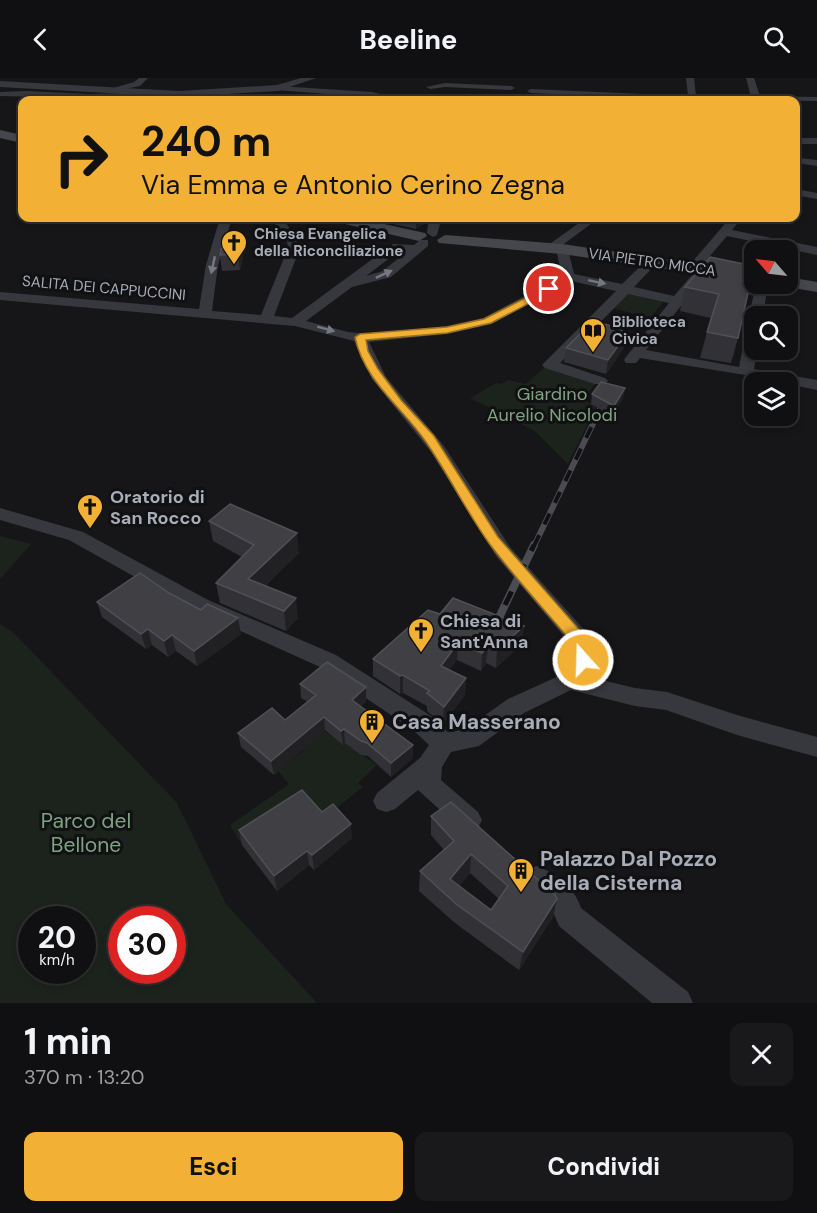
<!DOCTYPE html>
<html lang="it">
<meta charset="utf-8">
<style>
:root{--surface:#101012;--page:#19191b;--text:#f1f3f6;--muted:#9c9d9f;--line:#303032;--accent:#f2b134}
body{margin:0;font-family:"DM Sans",sans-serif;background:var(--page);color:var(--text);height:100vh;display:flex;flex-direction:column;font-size:22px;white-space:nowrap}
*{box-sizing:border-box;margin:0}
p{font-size:20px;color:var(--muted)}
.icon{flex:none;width:33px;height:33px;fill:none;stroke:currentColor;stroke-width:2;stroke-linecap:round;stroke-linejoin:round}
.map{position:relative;height:925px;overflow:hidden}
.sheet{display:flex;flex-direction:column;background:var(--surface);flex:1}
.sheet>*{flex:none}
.hud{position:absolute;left:18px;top:18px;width:782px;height:126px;border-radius:12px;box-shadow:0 3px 9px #0003,0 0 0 2px var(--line);background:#f2b134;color:#111;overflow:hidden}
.needle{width:39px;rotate:298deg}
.controls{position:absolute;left:744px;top:162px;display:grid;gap:12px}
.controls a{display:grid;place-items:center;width:54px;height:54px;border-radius:12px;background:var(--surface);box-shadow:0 3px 9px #0003,0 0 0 2px var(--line);font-size:30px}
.speed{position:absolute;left:18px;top:828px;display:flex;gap:12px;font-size:30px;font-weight:700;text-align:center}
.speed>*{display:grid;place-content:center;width:78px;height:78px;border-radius:50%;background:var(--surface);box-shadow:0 3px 9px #0003,0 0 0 2px var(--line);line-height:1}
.speed small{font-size:15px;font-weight:400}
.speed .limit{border:9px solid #d22;background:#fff;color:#111}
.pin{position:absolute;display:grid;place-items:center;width:51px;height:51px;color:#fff;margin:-26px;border:3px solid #fff;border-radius:50%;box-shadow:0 2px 6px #0007}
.me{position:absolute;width:66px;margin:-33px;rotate:340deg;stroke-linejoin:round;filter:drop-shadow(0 0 4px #0008)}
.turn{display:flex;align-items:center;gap:21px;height:126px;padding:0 24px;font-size:27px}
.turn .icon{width:78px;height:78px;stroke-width:2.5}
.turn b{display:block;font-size:42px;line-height:51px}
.round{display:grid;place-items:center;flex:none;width:63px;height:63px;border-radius:12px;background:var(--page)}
.overview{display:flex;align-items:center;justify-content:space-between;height:102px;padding:0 24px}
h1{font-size:36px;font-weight:800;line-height:45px}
.action{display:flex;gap:12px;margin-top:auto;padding:12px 24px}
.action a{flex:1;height:69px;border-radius:12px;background:var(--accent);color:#111;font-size:24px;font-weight:800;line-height:69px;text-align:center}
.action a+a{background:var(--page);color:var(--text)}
header{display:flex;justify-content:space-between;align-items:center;height:78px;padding:0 24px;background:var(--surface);font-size:27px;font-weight:800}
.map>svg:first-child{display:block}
.green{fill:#1c231d;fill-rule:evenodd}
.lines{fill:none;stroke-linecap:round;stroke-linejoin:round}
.minor{fill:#37383d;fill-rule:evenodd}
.tertiary{fill:#37383d;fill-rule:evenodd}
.secondary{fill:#45474d;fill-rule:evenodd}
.rail-far1-casing{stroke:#4a4c52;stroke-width:6}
.rail-casing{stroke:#4a4c52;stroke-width:8}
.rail-far1{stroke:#111113;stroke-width:4;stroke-dasharray:12;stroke-linecap:butt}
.rail{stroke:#111113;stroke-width:5;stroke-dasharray:15;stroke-linecap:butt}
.wall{fill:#323236;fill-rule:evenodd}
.shaded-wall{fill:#212124}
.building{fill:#3f3f44;stroke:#4f5156;stroke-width:1.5;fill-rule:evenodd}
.oneway{fill:#757881}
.route{fill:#f2b134;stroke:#9d7322;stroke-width:1.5}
.labels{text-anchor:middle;stroke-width:6;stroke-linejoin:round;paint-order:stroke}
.far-poi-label{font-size:15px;font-weight:bold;fill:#a8adb8;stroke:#111113;text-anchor:start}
.far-street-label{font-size:15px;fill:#a8adb8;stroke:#111113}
.park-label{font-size:18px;fill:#7fa381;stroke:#111113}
.poi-label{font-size:18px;font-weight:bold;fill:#a8adb8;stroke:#111113;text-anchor:start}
.near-poi-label{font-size:21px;font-weight:bold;fill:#a8adb8;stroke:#111113;text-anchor:start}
.near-park-label{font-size:21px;fill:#7fa381;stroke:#111113}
</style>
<header><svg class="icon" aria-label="back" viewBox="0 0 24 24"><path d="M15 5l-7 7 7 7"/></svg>Beeline<svg class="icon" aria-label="search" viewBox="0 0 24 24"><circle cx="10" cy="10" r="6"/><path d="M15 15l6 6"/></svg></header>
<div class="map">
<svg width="817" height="925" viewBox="0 0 817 925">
<rect width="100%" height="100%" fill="#161618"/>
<g class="green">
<polygon points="627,213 665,222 650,240 612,230"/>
<polygon points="546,288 597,304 583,321 596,329 568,386 535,353 470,320 496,305 502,306 508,302 526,306"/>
<polygon points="0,458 31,466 0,501"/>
<path d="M0 546 14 555 177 725 226 826 317 925H0ZM32 842H82V892H32ZM122 842H172V892H122Z"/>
<polygon points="325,653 342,666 347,663 349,668 377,687 358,705 363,709 319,744 242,767 230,747 289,706 278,693 302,674 317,656"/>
</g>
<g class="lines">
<g class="minor">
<polygon points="139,0 148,0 140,8 114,13 110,11 134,4"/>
<polygon points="686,0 694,0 696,18 717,20 721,22 676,22 531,15 527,13 531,11 688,18"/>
<polygon points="746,0 754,0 760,18 817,19 817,23 736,22 737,20 751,19"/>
<polygon points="445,5 511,8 515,10 511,12 445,9 430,11 426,9"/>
<polygon points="278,8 372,14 405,22 275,12 275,8"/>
<polygon points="26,13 88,16 179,14 183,16 179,18 88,20 0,18 0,14"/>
<rect x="795" y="60" width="22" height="6"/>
<polygon points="800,80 817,82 817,88 797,85 797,81"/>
<polygon points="795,111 817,115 817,121 795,117"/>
<path d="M220 140H232L218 187 212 233 261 237 288 170 287 163 273 143 276 140H288L285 144 299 163 300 170 274 238 292 240 393 166 414 167 420 162H428V168L391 199 352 209 306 243 348 254 368 256 447 248 483 240 559 200 562 198 556 171 550 174 544 170 586 140H599L561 168 568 171 574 196 622 206 647 182 651 181 657 185 634 209 674 218 692 197 693 183 730 140H742L732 152 817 169V177L727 158 703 186V200L646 272 739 289 747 248 754 244V272H757L754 291 817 302V312L788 306V304L640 280 636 285H626L624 282 626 279 669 225 628 216 560 285 605 300 608 303 605 306H595L545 290 542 287 616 213 571 203 492 246 447 256 369 264 386 299 444 368 510 469 587 555 594 583 585 598 635 610 667 614 737 637 817 659V679L737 657 666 632 635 628 571 612 524 635 479 668 451 674 442 689 441 702 478 734 482 742 478 750 469 754 460 750 418 712 395 731 386 734 377 731 373 723 377 715 420 680 429 667 413 652 320 589 194 532 69 462 0 442V430L83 454 208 522 336 577 431 638 448 654 464 652 508 621 561 597 572 582 568 563 496 478 431 374 372 301 354 263 295 248 0 222V214L199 231 206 187ZM399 173 406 174 383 193 366 198Z"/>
<polygon points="434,140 447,140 440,146 437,157 433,159 427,155 428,145"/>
<polygon points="756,206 768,206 763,238 754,238 754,242 749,238"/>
<path d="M537 788C555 795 576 811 581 830L688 914 693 925H652L559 848 553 834 527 810 523 801 527 792Z"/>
</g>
<polygon class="tertiary" points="301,0 316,0 278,13 179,19 0,9 0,3 179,13 277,7"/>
<g class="secondary">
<polygon points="0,52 22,57 22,65 0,60"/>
<polygon points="331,140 357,140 425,155 427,158 419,163 332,143"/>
<polygon points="445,157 562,166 754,194 754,204 562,176 439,165 437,162"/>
<polygon points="788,199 817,204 817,214 782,208 780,206 788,206"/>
</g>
<defs>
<polyline id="rail-far1" points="534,468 602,327"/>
<polyline id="rail" points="492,554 534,467"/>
</defs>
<use href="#rail-far1" class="rail-far1-casing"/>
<use href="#rail" class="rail-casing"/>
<use href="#rail-far1" class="rail-far1"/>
<use href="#rail" class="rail"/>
</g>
<g class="wall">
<polygon points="375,140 433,140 416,151 375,142"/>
<polygon points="751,140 773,140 770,143"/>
<polygon points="223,164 243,179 240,192 222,193 220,177"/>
<polygon points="710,179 738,260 731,285 700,280 707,254 711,240 680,233 685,209"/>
<polygon points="596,249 623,251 622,256 624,270 606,296 564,284 566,270"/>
<polygon points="625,310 623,320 612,338 591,326 592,316"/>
<polygon points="209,443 299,475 265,508 298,540 286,553 220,525 216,505 242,479 213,463"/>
<polygon points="169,515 241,556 197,588 176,573 168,579 152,567 146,571 102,539 97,524"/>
<polygon points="440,536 522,566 496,590 486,585 481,593 457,582 449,592 466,600 465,617 443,646 427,633 427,628 403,615 400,616 373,598 373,581"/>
<polygon points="300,606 366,623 361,628 413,680 391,699 368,678 361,677 345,665 343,667 325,652 274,697 241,669 238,655 285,642 308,624 301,620"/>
<polygon points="322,734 352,760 314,792 309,787 277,813 242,767 239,752"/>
<path d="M431 738 553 839 519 892 455 845 419 813 420 793 444 772 431 757ZM470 795 499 821 491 832 459 808Z"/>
</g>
<g class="shaded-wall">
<polygon points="416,140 433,140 416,151"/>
<polygon points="241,163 243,179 240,192 238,176"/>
<polygon points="626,257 624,270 606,296 608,282"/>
<polygon points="625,310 623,320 612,338 614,328"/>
<polygon points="297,455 299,475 252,520 248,501"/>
<polygon points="296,520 298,540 286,553 284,533"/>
<polygon points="238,540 241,556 197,588 194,573"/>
<polygon points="524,548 522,566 496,590 497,572"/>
<polygon points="148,551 152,567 146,571 141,556"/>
<polygon points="172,557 176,573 168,579 164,563"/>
<polygon points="458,565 457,582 440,605 441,588"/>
<polygon points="488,568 486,585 481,593 482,575"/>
<polygon points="403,597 403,615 400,616 400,598"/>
<polygon points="466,600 465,617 443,646 444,629"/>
<polygon points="366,609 366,623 353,636 352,622"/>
<polygon points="324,639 325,652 274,697 271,683"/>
<polygon points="344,651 345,665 343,667 341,653"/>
<polygon points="413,667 413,680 391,699 391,685"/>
<polygon points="351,746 352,760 314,792 312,777"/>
<polygon points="307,773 309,787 277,813 274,798"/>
<polygon points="471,776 470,795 449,820 450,801"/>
<polygon points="557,821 553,839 519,892 523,874"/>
</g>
<g class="building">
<polygon points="241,163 238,176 220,177 223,164"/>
<polygon points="710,179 754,188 738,260 707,254 719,216 685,209"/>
<polygon points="600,245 623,251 620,255 626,257 608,282 566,270 589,247 596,249"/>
<polygon points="601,304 625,310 614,328 592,316"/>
<polygon points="230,426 297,455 248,501 296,520 284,533 216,505 254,467 209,443"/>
<polygon points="140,495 169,515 201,532 207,526 238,540 194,573 172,557 164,563 148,551 141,556 97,524"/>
<polygon points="453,520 524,548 497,572 488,568 482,575 458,565 441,588 466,600 444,629 427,615 430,613 403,597 400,598 373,581 428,532 440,536"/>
<polygon points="327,584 366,609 352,622 413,667 391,685 367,665 361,663 344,651 341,653 324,639 271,683 238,655 272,630 285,642 316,617 300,606"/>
<polygon points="302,712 322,734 333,726 351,746 312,777 307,773 274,798 239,752"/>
<path d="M451 724 555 817 557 821 523 874 456 826 420 793 454 763 431 738ZM471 776 508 808 491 832 450 801Z"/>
</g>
<defs><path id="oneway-solid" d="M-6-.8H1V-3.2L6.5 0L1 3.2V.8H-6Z" transform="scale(1.5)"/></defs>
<g class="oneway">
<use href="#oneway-solid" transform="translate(213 187) rotate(102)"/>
<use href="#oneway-solid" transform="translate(384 196) rotate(-25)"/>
<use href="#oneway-solid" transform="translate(597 204) rotate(12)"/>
<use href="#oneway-solid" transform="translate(326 251) rotate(15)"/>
</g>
<path class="route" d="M549 208 554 211 553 213 491 245 447 255 366 262 368 273 378 291 401 322 434 358 498 459 584 557 591 582 589 587H578L571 563C544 531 514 499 489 465 466 433 449 397 426 364 402 329 364 303 355 259L360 256 447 249 484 241Z"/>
<defs>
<symbol id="church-pin" viewBox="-11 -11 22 30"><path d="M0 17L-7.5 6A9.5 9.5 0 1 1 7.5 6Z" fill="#f2b134" stroke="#111113"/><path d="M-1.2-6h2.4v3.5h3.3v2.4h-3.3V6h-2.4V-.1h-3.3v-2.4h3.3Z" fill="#111"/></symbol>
<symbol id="library-pin" viewBox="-11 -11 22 30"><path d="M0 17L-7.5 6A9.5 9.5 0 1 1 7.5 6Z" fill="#f2b134" stroke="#111113"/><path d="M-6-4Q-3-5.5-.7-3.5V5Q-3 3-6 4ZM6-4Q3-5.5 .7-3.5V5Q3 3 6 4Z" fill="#111"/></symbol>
<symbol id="building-pin" viewBox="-11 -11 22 30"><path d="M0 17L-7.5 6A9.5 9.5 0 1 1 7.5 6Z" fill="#f2b134" stroke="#111113"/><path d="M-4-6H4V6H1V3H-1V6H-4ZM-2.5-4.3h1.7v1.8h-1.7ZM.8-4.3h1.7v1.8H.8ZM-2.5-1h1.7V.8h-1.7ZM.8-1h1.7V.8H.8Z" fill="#111"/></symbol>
</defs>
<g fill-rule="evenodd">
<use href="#church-pin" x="219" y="150" width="30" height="40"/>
<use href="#library-pin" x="578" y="238" width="30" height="40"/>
<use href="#church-pin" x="75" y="414" width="30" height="40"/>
<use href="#church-pin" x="406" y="538" width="30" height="40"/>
<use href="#building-pin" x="357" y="629" width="30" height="40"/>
<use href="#building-pin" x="506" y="778" width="30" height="40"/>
</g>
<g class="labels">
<g class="far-poi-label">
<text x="254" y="161">Chiesa Evangelica<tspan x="254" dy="17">della Riconciliazione</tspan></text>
<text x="612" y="249">Biblioteca<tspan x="612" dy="17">Civica</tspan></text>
</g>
<g class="far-street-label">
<text transform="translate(652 184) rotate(8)" y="5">VIA PIETRO MICCA</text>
<text transform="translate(104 210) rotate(5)" y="5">SALITA DEI CAPPUCCINI</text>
</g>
<g class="park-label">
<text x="552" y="322">Giardino<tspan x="552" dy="21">Aurelio Nicolodi</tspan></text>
</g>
<g class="poi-label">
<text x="110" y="425">Oratorio di<tspan x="110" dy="21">San Rocco</tspan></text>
<text x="440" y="549">Chiesa di<tspan x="440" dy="21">Sant'Anna</tspan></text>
</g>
<g class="near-poi-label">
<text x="392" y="651">Casa Masserano</text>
<text x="540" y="788">Palazzo Dal Pozzo<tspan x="540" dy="24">della Cisterna</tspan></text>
</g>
<g class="near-park-label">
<text x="86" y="750">Parco del<tspan x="86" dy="24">Bellone</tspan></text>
</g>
</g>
</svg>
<div class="controls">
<a><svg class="needle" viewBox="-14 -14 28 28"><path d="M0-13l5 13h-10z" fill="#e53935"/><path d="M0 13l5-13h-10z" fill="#9c9d9f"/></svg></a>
<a><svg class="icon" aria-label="search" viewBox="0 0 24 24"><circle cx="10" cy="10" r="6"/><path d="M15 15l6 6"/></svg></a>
<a><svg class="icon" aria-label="layers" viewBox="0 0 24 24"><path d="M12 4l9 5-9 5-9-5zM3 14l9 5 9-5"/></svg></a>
</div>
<div class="speed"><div>20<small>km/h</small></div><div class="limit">30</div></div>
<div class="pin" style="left:549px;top:211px;background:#d93025"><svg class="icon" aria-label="arrive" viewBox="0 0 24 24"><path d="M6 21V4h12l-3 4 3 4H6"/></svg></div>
<svg class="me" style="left:583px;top:582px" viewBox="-20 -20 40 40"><circle r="17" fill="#f2b134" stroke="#fff" stroke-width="3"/><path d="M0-11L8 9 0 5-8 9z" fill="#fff"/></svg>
<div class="hud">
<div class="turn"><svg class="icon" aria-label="right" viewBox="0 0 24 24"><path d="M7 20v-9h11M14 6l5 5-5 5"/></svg><div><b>240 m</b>Via Emma e Antonio Cerino Zegna</div></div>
</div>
</div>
<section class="sheet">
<div class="overview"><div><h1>1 min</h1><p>370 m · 13:20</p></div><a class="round"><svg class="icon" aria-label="close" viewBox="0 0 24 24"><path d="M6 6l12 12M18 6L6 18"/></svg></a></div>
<div class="action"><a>Esci</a><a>Condividi</a></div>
</section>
